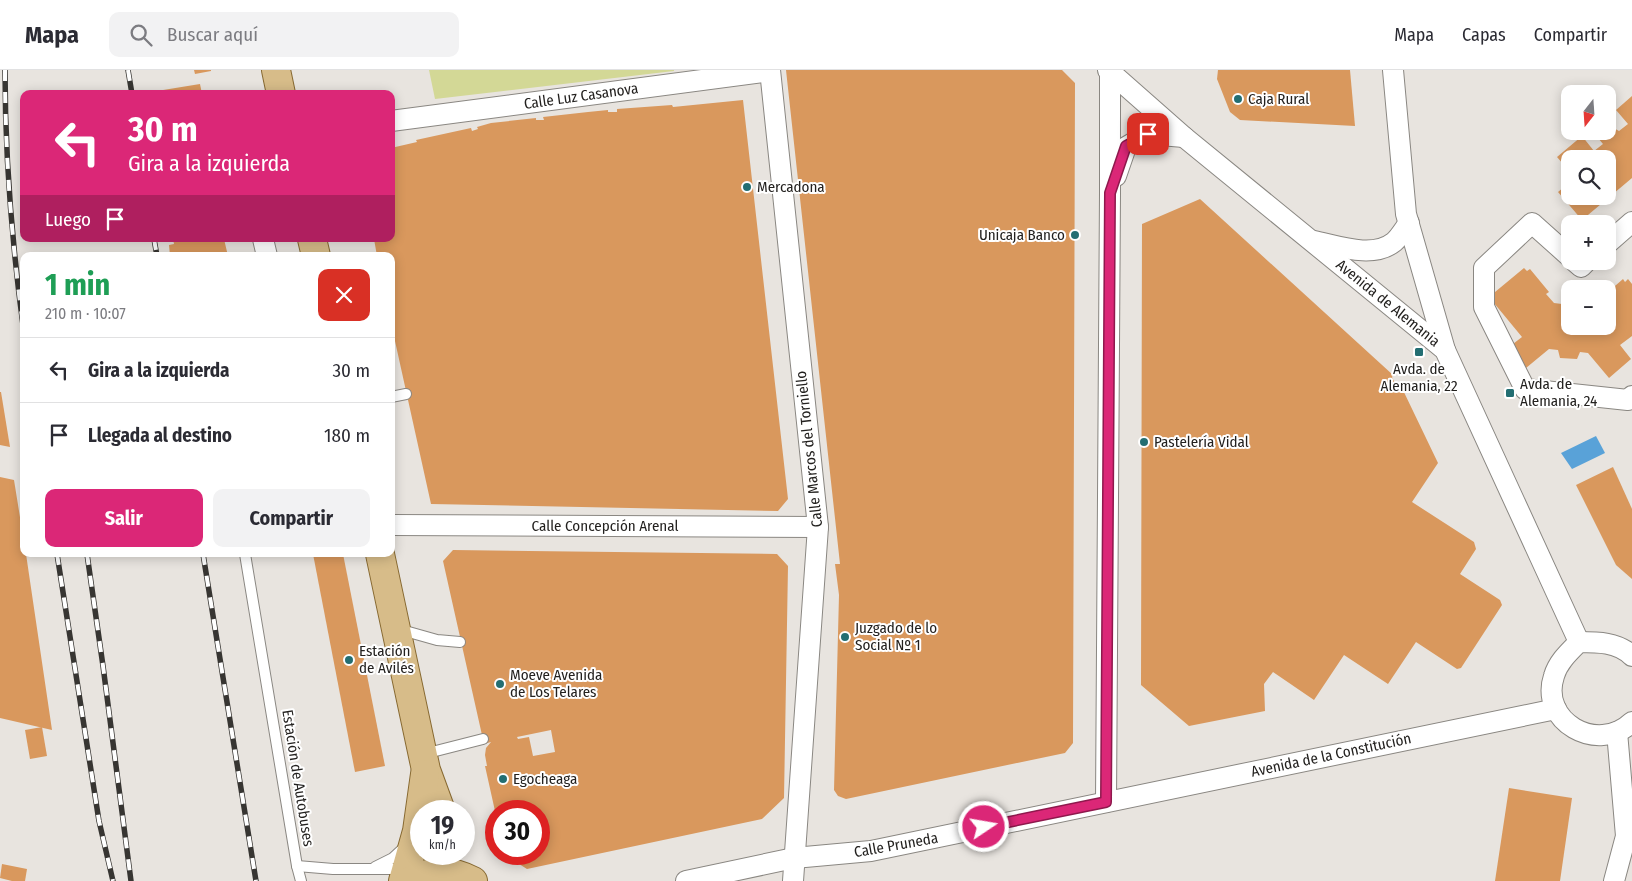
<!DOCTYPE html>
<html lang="es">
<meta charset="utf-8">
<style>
:root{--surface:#fff;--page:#f2f2f3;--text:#2b2b33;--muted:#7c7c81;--line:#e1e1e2;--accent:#db2777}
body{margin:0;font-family:"Fira Sans Condensed",sans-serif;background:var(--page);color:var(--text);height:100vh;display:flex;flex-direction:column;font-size:19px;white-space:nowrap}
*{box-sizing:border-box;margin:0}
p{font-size:16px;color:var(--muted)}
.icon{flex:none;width:28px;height:28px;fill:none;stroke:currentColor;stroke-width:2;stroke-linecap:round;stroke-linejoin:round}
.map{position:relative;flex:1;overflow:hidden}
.details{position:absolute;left:20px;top:182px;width:375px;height:305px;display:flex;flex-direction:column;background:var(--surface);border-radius:10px;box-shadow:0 2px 12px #0003}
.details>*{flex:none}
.top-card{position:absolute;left:20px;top:20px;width:375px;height:152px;border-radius:10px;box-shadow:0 2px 12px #0003;background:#db2777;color:#fff;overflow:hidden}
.needle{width:32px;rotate:197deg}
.buttons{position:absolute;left:1561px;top:15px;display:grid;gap:10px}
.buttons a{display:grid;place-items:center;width:55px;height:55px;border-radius:10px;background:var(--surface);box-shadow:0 2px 12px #0003;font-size:25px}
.speed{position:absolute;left:410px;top:730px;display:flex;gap:10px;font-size:25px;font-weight:700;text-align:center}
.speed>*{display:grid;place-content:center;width:65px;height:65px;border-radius:50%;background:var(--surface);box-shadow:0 2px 12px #0003;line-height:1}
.speed small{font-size:12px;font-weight:400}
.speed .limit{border:8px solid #d22;background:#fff;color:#111}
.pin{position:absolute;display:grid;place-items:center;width:42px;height:42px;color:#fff;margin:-21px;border-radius:10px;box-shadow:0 2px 8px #0006}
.me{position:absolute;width:55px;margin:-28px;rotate:78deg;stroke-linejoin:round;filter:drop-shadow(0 0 4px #0008)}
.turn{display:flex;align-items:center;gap:18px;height:105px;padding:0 25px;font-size:22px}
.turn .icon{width:65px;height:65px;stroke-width:2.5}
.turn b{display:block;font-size:35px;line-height:42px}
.then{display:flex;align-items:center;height:48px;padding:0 25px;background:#0003;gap:10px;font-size:19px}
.round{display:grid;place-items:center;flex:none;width:52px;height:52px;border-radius:10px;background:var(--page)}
.overview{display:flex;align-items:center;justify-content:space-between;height:85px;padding:0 25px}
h1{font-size:30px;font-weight:700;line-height:38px;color:#1e9e55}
.cta{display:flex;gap:10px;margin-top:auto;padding:10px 25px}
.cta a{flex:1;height:58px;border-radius:10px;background:var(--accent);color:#fff;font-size:20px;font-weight:700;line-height:58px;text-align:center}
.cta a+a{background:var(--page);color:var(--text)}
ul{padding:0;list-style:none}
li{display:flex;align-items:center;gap:15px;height:65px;padding:0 25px;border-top:1px solid var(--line)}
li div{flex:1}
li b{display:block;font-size:19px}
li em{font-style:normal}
header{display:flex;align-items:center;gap:30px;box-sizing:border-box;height:70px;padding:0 25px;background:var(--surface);border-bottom:1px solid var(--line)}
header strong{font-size:24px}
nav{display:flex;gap:28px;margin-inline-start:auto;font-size:18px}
.search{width:350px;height:45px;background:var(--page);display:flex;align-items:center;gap:12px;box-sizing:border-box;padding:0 18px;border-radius:10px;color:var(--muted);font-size:19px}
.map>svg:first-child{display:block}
.green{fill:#d3d896}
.water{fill:#59a2d8}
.building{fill:#d9985d;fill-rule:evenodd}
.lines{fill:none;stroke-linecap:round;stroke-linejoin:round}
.lane-casing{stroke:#8a8782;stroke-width:12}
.street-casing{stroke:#8a8782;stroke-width:22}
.primary-casing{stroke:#876931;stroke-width:30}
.lane{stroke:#fff;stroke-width:10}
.street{stroke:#fff;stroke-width:20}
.primary{stroke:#d7bc89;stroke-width:28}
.rail-casing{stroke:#373532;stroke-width:5.5}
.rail{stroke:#fff;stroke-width:4;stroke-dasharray:11;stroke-linecap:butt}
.route-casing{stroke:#8e194d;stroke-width:12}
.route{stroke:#db2777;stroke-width:9}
.poi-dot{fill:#236e72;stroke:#fff;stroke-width:2}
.labels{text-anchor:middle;stroke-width:4;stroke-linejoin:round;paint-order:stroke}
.street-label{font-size:15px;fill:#23211f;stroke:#fff}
.poi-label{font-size:15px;fill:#23211f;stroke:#fff;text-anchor:start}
</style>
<header>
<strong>Mapa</strong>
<div class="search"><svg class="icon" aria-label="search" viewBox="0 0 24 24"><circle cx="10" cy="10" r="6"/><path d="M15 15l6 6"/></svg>Buscar aquí</div>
<nav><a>Mapa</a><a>Capas</a><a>Compartir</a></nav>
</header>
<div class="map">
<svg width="1632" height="811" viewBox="0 0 1632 811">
<rect width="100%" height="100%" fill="#e8e4df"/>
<polygon class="green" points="429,0 674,0 674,1 435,29"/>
<polygon class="water" points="1596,366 1605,383 1572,399 1561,383"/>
<g class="building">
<polygon points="194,0 211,0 211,1 195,4"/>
<polygon points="786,0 1062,0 1075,13 1073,673 1065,683 846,729 838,726 834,720 839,525 835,494 840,494"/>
<polygon points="1218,0 1350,0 1355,56 1240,50 1230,42 1217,9"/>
<polygon points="200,14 202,24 158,24 157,21"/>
<polygon points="1632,26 1632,108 1582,150 1558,122 1570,112 1570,126 1608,126 1608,89 1570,89 1570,102 1557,87 1582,66 1594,81 1603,74 1598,68 1612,57 1619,61 1628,54 1616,40"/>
<polygon points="743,30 788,429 778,441 431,434 391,253 391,186 377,186 374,169 391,169 391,78 417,72 416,70 471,58 472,61 478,59 477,57 491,53 536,48 536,50 544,50 543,47 588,42 608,40 608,42 617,42 617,39 672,35 673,37"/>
<polygon points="1200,129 1393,305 1392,307 1397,318 1401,316 1438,393 1412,432 1474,472 1476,479 1460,504 1500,530 1502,535 1461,598 1457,599 1416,572 1388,614 1344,585 1314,630 1273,602 1264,614 1265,641 1189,656 1141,615 1142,154"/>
<polygon points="173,169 224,169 228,186 170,186 169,175 174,174"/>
<polygon points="1524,198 1527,201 1530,199 1549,222 1546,224 1554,233 1570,235 1570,256 1608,256 1608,222 1623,209 1625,212 1628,209 1632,214 1632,266 1620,275 1631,289 1609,308 1588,283 1580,282 1577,289 1560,288 1558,280 1549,279 1526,298 1509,277 1522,267 1489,227"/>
<polygon points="0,322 1,322 10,377 0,375"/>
<polygon points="1613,397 1632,439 1632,509 1616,495 1576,415"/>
<polygon points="0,407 14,410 24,472 24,484 26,484 52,660 0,648"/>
<path d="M453 480 777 484 788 496 784 728 762 749 527 799 505 785V784H539V741H495L485 696H487L485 685 486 678 491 672 484 674 443 491ZM551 660 555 682 533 686 529 667 518 669 517 667Z"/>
<polygon points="313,484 343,484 385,696 355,702"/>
<polygon points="42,657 47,686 30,689 25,660"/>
<polygon points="1509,718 1572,728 1560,811 1495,811"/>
<polygon points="2,794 27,799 25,811 12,811 0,808"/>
</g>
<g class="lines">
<defs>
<g id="lane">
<polyline points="391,327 406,324"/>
<polyline points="245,484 297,796 301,811"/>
<polyline points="398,559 437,570 460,572"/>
<polyline points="424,684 483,669"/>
<polyline points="297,796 333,799 406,799"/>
<polyline points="375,797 393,788 406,776"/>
</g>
<g id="street">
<polyline points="770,0 818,457 793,811"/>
<polyline points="1108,0 1184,67 1445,280 1579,572"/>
<polyline points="1393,0 1406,144 1445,280"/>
<polyline points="391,51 770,1"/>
<polyline points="1116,106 1126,77 1148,64 1184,67"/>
<polyline points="263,169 267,186"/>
<path d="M1314 171C1338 176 1373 189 1394 172 1400 167 1404 159 1409 153"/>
<polyline points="1608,173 1632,152"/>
<polyline points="1570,187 1532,153 1484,198 1484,237 1525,319 1628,330 1632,326"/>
<polyline points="1574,191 1581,197 1587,191"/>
<polyline points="391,455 818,457"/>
<path d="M1632 586C1618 572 1597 572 1579 572 1569 582 1558 592 1554 606 1539 651 1597 685 1632 652"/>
<polyline points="1106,732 1110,123 1110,0"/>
<polyline points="686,811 794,788 871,781 1556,639"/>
<polyline points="1614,811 1626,766 1617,662"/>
</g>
<g id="primary">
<polyline points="276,0 281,24"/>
<polyline points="312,169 316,186"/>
<polyline points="380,484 426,700 441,741"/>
<polyline points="403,811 417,761 425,704"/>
<path d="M410 811C431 799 452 800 473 811"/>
</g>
</defs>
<use href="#lane" class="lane-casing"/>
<use href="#street" class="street-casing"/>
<use href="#primary" class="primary-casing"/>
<use href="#lane" class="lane"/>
<use href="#street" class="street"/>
<use href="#primary" class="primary"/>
<defs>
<g id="rail">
<path d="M5 0C5 88 12 175 24 263"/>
<polyline points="128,0 132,24"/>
<polyline points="154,169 157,186"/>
<polyline points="57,484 99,751 113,811"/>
<polyline points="87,484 103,596 131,811"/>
<polyline points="203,484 256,811"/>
</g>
</defs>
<use href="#rail" class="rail-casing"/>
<use href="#rail" class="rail"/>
</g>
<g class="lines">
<defs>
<polyline id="route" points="984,757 1106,732 1110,123 1126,76 1148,64"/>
</defs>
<use href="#route" class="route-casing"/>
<use href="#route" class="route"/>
</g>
<g class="poi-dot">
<circle cx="1238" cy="29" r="5"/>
<circle cx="747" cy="117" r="5"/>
<circle cx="1075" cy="165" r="5"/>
<rect x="1414" y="277" width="10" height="10" rx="2.5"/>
<rect x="1505" y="318" width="10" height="10" rx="2.5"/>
<circle cx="1144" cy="372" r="5"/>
<circle cx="845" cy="567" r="5"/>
<circle cx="349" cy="590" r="5"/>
<circle cx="500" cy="614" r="5"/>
<circle cx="503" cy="709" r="5"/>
</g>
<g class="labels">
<g class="street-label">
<text transform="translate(581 26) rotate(-8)" y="5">Calle Luz Casanova</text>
<text transform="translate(1388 233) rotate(39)" y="5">Avenida de Alemania</text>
<text transform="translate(809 379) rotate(-96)" y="5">Calle Marcos del Torniello</text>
<text x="605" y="461">Calle Concepción Arenal</text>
<text transform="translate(1331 685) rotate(-12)" y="5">Avenida de la Constitución</text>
<text transform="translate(298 708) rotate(81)" y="5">Estación de Autobuses</text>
<text transform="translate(896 775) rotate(-10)" y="5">Calle Pruneda</text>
</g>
<g class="poi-label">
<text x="1248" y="34">Caja Rural</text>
<text x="757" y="122">Mercadona</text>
<text x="1065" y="170" text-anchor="end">Unicaja Banco</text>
<text x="1419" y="304" text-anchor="middle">Avda. de<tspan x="1419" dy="17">Alemania, 22</tspan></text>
<text x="1520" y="319">Avda. de<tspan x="1520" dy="17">Alemania, 24</tspan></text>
<text x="1154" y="377">Pastelería Vidal</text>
<text x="855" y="563">Juzgado de lo<tspan x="855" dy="17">Social Nº 1</tspan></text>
<text x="359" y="586">Estación<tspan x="359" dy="17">de Avilés</tspan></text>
<text x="510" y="610">Moeve Avenida<tspan x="510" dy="17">de Los Telares</tspan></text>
<text x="513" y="714">Egocheaga</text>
</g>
</g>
</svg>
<div class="buttons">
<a><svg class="needle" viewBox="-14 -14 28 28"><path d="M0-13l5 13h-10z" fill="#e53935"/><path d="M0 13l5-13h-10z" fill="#7c7c81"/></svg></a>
<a><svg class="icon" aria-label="search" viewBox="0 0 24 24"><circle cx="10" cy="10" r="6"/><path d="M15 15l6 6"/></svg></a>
<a>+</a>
<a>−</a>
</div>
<div class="speed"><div>19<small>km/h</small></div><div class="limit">30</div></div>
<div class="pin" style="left:1148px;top:64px;background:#d93025"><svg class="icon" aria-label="arrive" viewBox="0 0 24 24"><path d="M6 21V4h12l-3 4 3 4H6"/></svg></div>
<svg class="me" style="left:984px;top:757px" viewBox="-20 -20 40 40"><circle r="17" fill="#db2777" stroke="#fff" stroke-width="3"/><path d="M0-11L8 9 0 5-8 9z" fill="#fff"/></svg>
<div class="top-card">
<div class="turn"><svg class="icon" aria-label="left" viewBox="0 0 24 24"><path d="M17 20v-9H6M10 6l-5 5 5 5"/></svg><div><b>30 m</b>Gira a la izquierda</div></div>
<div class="then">Luego<svg class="icon" aria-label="arrive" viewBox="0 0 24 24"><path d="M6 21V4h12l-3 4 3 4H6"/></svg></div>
</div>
<section class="details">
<div class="overview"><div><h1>1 min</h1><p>210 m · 10:07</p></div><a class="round" style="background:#d93025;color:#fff"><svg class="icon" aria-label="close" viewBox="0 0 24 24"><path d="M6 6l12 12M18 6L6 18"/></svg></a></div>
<ul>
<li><svg class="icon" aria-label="left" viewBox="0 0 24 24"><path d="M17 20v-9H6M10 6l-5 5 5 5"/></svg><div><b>Gira a la izquierda</b></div><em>30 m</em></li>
<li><svg class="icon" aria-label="arrive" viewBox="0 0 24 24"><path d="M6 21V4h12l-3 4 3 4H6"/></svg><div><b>Llegada al destino</b></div><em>180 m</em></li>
</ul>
<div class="cta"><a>Salir</a><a>Compartir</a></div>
</section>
</div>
